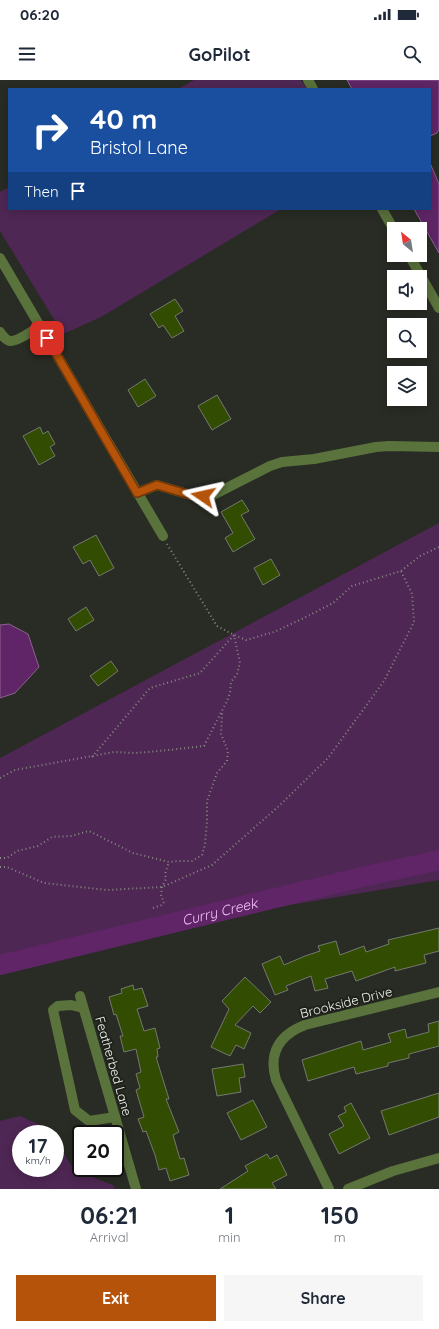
<!DOCTYPE html>
<style>
:root{--surface:#fff;--page:#f6f6f7;--text:#1f2937;--muted:#747a83;--accent:#b45309}
body{margin:0;font-family:Quicksand,sans-serif;background:var(--page);color:var(--text);height:100vh;display:flex;flex-direction:column;font-size:15px;white-space:nowrap}
*{box-sizing:border-box;margin:0}
p{font-size:13px;color:var(--muted)}
.icon{flex:none;width:22px;height:22px;fill:none;stroke:currentColor;stroke-width:2;stroke-linecap:round;stroke-linejoin:round}
.map{position:relative;height:1109px;overflow:hidden}
.drawer{display:flex;flex-direction:column;background:var(--surface);flex:1}
.drawer>*{flex:none}
.guide{position:absolute;left:8px;top:8px;width:423px;height:122px;border-radius:0px;box-shadow:0 2px 10px #0003;background:#1a4fa0;color:#fff;overflow:hidden}
.needle{width:26px;rotate:330deg}
.controls{position:absolute;left:387px;top:142px;display:grid;gap:8px}
.controls a{display:grid;place-items:center;width:40px;height:40px;border-radius:0px;background:var(--surface);box-shadow:0 2px 10px #0003;font-size:20px}
.speed{position:absolute;left:12px;top:1045px;display:flex;gap:8px;font-size:20px;font-weight:700;text-align:center}
.speed>*{display:grid;place-content:center;width:52px;height:52px;border-radius:50%;background:var(--surface);box-shadow:0 2px 10px #0003;line-height:1}
.speed small{font-size:10px;font-weight:400}
.speed .limit{border:2px solid #111;border-radius:6px;background:#fff;color:#111}
.pin{position:absolute;display:grid;place-items:center;width:34px;height:34px;color:#fff;margin:-17px;border-radius:8px;box-shadow:0 2px 6px #0006}
.me{position:absolute;width:44px;margin:-22px;rotate:281deg;stroke-linejoin:round;filter:drop-shadow(0 0 3px #0008)}
.turn{display:flex;align-items:center;gap:14px;height:84px;padding:0 16px;font-size:18px}
.turn .icon{width:52px;height:52px;stroke-width:2.5}
.turn b{display:block;font-size:28px;line-height:34px}
.then{display:flex;align-items:center;height:38px;padding:0 16px;background:#0003;gap:8px;font-size:15px}
.eta{display:flex;justify-content:space-evenly;align-items:center;height:68px;text-align:center}
.eta b{font-size:24px;font-weight:700;line-height:28px}
.primary-button{display:flex;gap:8px;margin-top:auto;padding:8px 16px}
.primary-button a{flex:1;height:46px;border-radius:0px;background:var(--accent);color:#fff;font-size:16px;font-weight:700;line-height:46px;text-align:center}
.primary-button a+a{background:var(--page);color:var(--text)}
.status{display:flex;justify-content:space-between;align-items:center;height:28px;padding:0 20px;background:var(--surface);direction:ltr}
.status svg{height:11px;fill:currentColor}
header{display:flex;justify-content:space-between;align-items:center;height:52px;padding:0 16px;background:var(--surface);font-size:18px;font-weight:700}
.map>svg:first-child{display:block}
.green{fill:#4f2754}
.water{fill:#602567;stroke:#8b628f}
.lines{fill:none;stroke-linecap:round;stroke-linejoin:round}
.river{stroke:#602567;stroke-width:20}
.building{fill:#324c02;stroke:#74796f}
.path{stroke:#868982;stroke-width:2;stroke-dasharray:1 3;stroke-linecap:butt}
.minor{stroke:#5a723c;stroke-width:10}
.route-casing{stroke:#753606;stroke-width:10}
.route{stroke:#b45309;stroke-width:7}
.labels{text-anchor:middle;stroke-width:4;stroke-linejoin:round;paint-order:stroke}
.street-label{font-size:13px;fill:#eef1eb;stroke:#1f221b}
.water-label{font-size:14px;font-style:italic;fill:#f4c2fa;stroke:#1f221b}
</style>
<div class="status"><b>06:20</b><svg viewBox="0 0 49 12"><path d="M0 12V9h3v3zM5 12V6h3v6zM10 12V3h3v9zM15 12V0h3v12zM26 1h20v11H26zM47 4h2v5h-2z"/></svg></div>
<header><svg class="icon" aria-label="menu" viewBox="0 0 24 24"><path d="M4 6h16M4 12h16M4 18h16"/></svg>GoPilot<svg class="icon" aria-label="search" viewBox="0 0 24 24"><circle cx="10" cy="10" r="6"/><path d="M15 15l6 6"/></svg></header>
<div class="map">
<svg width="439" height="1109" viewBox="0 0 439 1109">
<rect width="100%" height="100%" fill="#282c24"/>
<g class="green">
<polygon points="194,0 301,0 307,9 178,9"/>
<polygon points="9,107 9,129 281,129 101,237 63,254 0,151 0,112"/>
<polygon points="439,443 439,800 206,839 0,889 0,678"/>
<polygon points="20,1036 49,1049 52,1054 21,1054 21,1088 55,1088 55,1059 74,1090 113,1105 115,1109 0,1109 0,1041"/>
</g>
<g class="water">
<polygon points="347,0 439,0 439,49 437,53 430,56 430,9 352,9"/>
<polygon points="430,83 439,104 439,173 414,129 430,129"/>
<polygon points="9,544 28,554 39,587 15,613 0,618 0,545"/>
</g>
<g class="lines">
<path class="river" id="s1" d="M0 885 358 798 439 780"/>
</g>
<g class="building">
<polygon points="175,219 183,231 175,236 184,251 172,258 163,245 159,248 150,234"/>
<polygon points="145,299 156,316 138,327 128,310"/>
<polygon points="217,315 231,339 212,350 198,326"/>
<polygon points="40,347 43,354 48,351 55,364 50,367 55,376 39,385 23,356"/>
<polygon points="242,420 249,431 241,435 255,459 233,472 225,458 233,453 221,432"/>
<polygon points="96,455 114,488 99,496 90,480 83,484 73,467"/>
<polygon points="271,479 280,495 263,505 254,488"/>
<polygon points="86,527 94,540 76,551 68,539"/>
<polygon points="111,581 118,591 98,606 90,596"/>
<polygon points="439,848 439,871 424,875 426,883 395,891 395,887 356,901 352,891 325,899 328,908 315,911 311,896 286,906 288,910 275,915 262,884 280,876 284,885 305,876 320,871 318,866 336,861 340,875 364,866 366,872 389,864 388,860"/>
<polygon points="245,897 271,922 260,933 253,926 235,945 251,953 244,969 236,965 230,976 211,967 229,929 222,921"/>
<polygon points="133,905 134,910 142,908 148,926 137,929 144,951 155,948 160,968 157,969 158,977 156,977 169,1019 166,1019 179,1052 173,1055 180,1079 184,1078 189,1095 170,1101 166,1088 159,1090 155,1075 146,1051 143,1052 138,1039 144,1037 136,1010 140,1008 136,994 141,992 136,969 124,972 120,956 123,956 116,934 114,935 109,917 122,913 121,909"/>
<polygon points="439,941 439,966 409,974 409,978 388,983 388,986 356,994 354,987 308,1001 302,980 361,961 363,970 391,962 388,954 405,949 407,958 429,952 428,944"/>
<polygon points="243,984 245,997 239,998 241,1012 217,1016 212,989"/>
<polygon points="439,1013 439,1037 389,1055 381,1031"/>
<polygon points="253,1020 267,1047 241,1060 227,1033"/>
<polygon points="351,1023 370,1058 339,1074 329,1054 344,1046 338,1036 346,1032 344,1027"/>
<polygon points="267,1074 270,1079 277,1075 287,1095 272,1103 276,1109 220,1109 248,1091 245,1086"/>
</g>
<g class="lines">
<g class="path">
<polyline points="167,464 217,546 234,555 246,560 274,552 304,538 333,523 352,506 401,491 420,476 439,467"/>
<polyline points="92,677 150,608 200,593 234,555"/>
<polyline points="0,698 15,690 114,672 136,673 169,670 204,666 227,621 230,613 231,602 237,594 240,583 234,555"/>
<polyline points="0,778 7,778 17,771 38,766 52,757 71,756 89,751 133,773 169,782 179,781 192,781 202,775 205,764 207,741 207,721 217,693 227,681 228,671 221,654 222,633"/>
<polyline points="0,787 7,787 44,803 107,810 162,807 212,785 279,726 328,678 384,601 414,542 412,514 401,491"/>
<polyline points="153,828 162,825 164,822 161,816 162,807 166,799 165,794 169,782"/>
</g>
<g class="minor">
<polyline points="308,0 313,9"/>
<polyline points="382,129 394,150"/>
<polyline points="409,175 439,228"/>
<polyline points="0,178 163,456"/>
<path d="M0 252C2 255 5 260 10 261 17 262 34 250 40 246"/>
<polyline points="137,413 157,405 194,416 211,416 270,386 282,382 314,379 376,367 389,366 439,367"/>
<polyline points="80,916 136,1109"/>
<polyline points="83,928 71,925 58,926 53,930 75,1030 89,1041 115,1037"/>
<path d="M329 1109 276 1000C268 973 279 955 305 945L439 912"/>
<polyline points="348,1109 393,1091 439,1078"/>
</g>
</g>
<g class="lines">
<defs>
<polyline id="route" points="47,258 137,413 157,405 194,416 203,416"/>
</defs>
<use href="#route" class="route-casing"/>
<use href="#route" class="route"/>
</g>
<g class="labels">
<g class="street-label">
<text transform="translate(346 922) rotate(-14)" y="5">Brookside Drive</text>
<text transform="translate(114 986) rotate(74)" y="5">Featherbed Lane</text>
</g>
<g class="water-label">
<text dy="5" stroke="none"><textPath href="#s1" startOffset="226">Curry Creek</textPath></text>
</g>
</g>
</svg>
<div class="controls">
<a><svg class="needle" viewBox="-14 -14 28 28"><path d="M0-13l5 13h-10z" fill="#e53935"/><path d="M0 13l5-13h-10z" fill="#747a83"/></svg></a>
<a><svg class="icon" aria-label="sound" viewBox="0 0 24 24"><path d="M4 9h4l5-4v14l-5-4H4zM17 9q2 3 0 6"/></svg></a>
<a><svg class="icon" aria-label="search" viewBox="0 0 24 24"><circle cx="10" cy="10" r="6"/><path d="M15 15l6 6"/></svg></a>
<a><svg class="icon" aria-label="layers" viewBox="0 0 24 24"><path d="M12 4l9 5-9 5-9-5zM3 14l9 5 9-5"/></svg></a>
</div>
<div class="speed"><div>17<small>km/h</small></div><div class="limit">20</div></div>
<div class="pin" style="left:47px;top:258px;background:#d93025"><svg class="icon" aria-label="arrive" viewBox="0 0 24 24"><path d="M6 21V4h12l-3 4 3 4H6"/></svg></div>
<svg class="me" style="left:203px;top:416px" viewBox="-20 -20 40 40"><path d="M0-17L14 15 0 8-14 15z" fill="#b45309" stroke="#fff" stroke-width="4"/></svg>
<div class="guide">
<div class="turn"><svg class="icon" aria-label="right" viewBox="0 0 24 24"><path d="M7 20v-9h11M14 6l5 5-5 5"/></svg><div><b>40 m</b>Bristol Lane</div></div>
<div class="then">Then<svg class="icon" aria-label="arrive" viewBox="0 0 24 24"><path d="M6 21V4h12l-3 4 3 4H6"/></svg></div>
</div>
</div>
<section class="drawer">
<div class="eta">
<div><b>06:21</b><p>Arrival</p></div>
<div><b>1</b><p>min</p></div>
<div><b>150</b><p>m</p></div>
</div>
<div class="primary-button"><a>Exit</a><a>Share</a></div>
</section>
